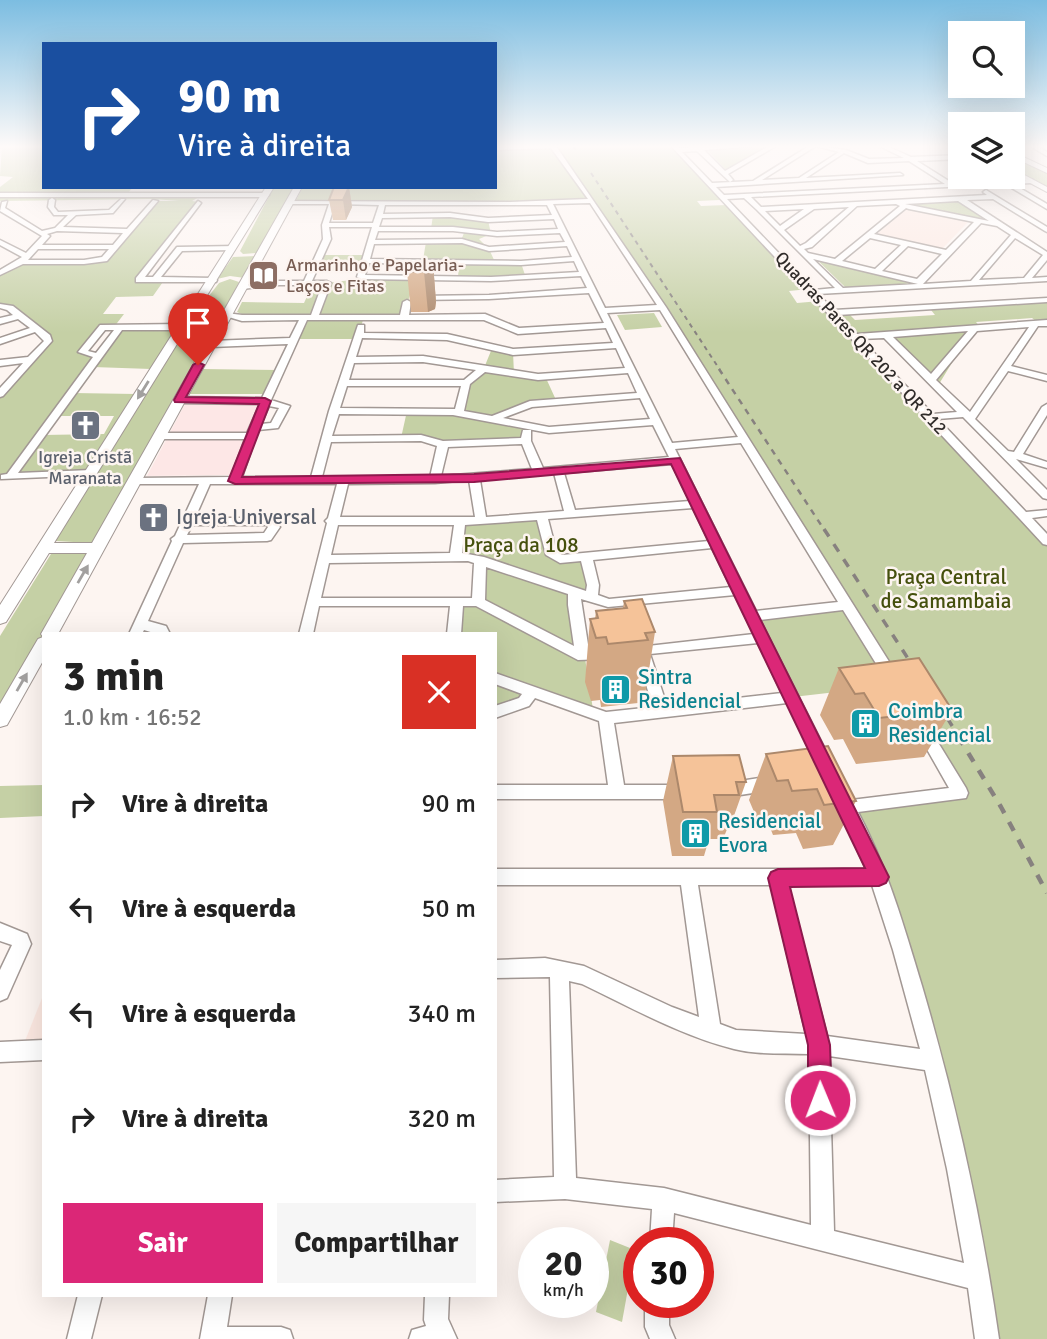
<!DOCTYPE html>
<html lang="pt">
<meta charset="utf-8">
<style>
:root{--surface:#fff;--page:#f6f6f6;--text:#222;--muted:#767676;--accent:#db2777}
body{margin:0;font-family:Signika,sans-serif;background:var(--page);color:var(--text);height:100vh;display:flex;flex-direction:column;font-size:26px;white-space:nowrap}
*{box-sizing:border-box;margin:0}
p{font-size:23px;color:var(--muted)}
.icon{flex:none;width:38px;height:38px;fill:none;stroke:currentColor;stroke-width:2;stroke-linecap:round;stroke-linejoin:round}
.map{position:relative;flex:1;overflow:hidden}
.panel{position:absolute;left:42px;top:632px;width:455px;height:665px;display:flex;flex-direction:column;background:var(--surface);border-radius:0px;box-shadow:0 7px 28px #0002}
.panel>*{flex:none}
.banner{position:absolute;left:42px;top:42px;width:455px;height:147px;border-radius:0px;box-shadow:0 7px 28px #0002;background:#1a4fa0;color:#fff;overflow:hidden}
.buttons{position:absolute;left:948px;top:21px;display:grid;gap:14px}
.buttons a{display:grid;place-items:center;width:77px;height:77px;border-radius:0px;background:var(--surface);box-shadow:0 7px 28px #0002;font-size:35px}
.speed{position:absolute;left:518px;top:1227px;display:flex;gap:14px;font-size:35px;font-weight:700;text-align:center}
.speed>*{display:grid;place-content:center;width:91px;height:91px;border-radius:50%;background:var(--surface);box-shadow:0 7px 28px #0002;line-height:1}
.speed small{font-size:18px;font-weight:400}
.speed .limit{border:10px solid #d22;background:#fff;color:#111}
.pin{position:absolute;display:grid;place-items:center;width:60px;height:60px;color:#fff;margin:-72px -30px;border-radius:50% 50% 50% 0;rotate:-45deg;box-shadow:0 0 7px #0007}
.pin .icon{rotate:45deg}
.me{position:absolute;width:77px;margin:-38px;rotate:359deg;stroke-linejoin:round;filter:drop-shadow(0 0 5px #0008)}
.turn{display:flex;align-items:center;gap:24px;height:147px;padding:0 21px;font-size:32px}
.turn .icon{width:91px;height:91px;stroke-width:2.5}
.turn b{display:block;font-size:49px;line-height:60px}
.round{display:grid;place-items:center;flex:none;width:74px;height:74px;border-radius:0px;background:var(--page)}
.overview{display:flex;align-items:center;justify-content:space-between;height:119px;padding:0 21px}
h1{font-size:42px;font-weight:700;line-height:52px}
.action{display:flex;gap:14px;margin-top:auto;padding:14px 21px}
.action a{flex:1;height:80px;border-radius:0px;background:var(--accent);color:#fff;font-size:28px;font-weight:700;line-height:80px;text-align:center}
.action a+a{background:var(--page);color:var(--text)}
ul{padding:0;list-style:none}
li{display:flex;align-items:center;gap:21px;height:105px;padding:0 21px}
li div{flex:1}
li b{display:block;font-size:26px}
li em{font-style:normal}
.map>svg:first-child{display:block}
.commercial{fill:#fde7e6}
.built{fill:#fce8e1}
.green{fill:#c5d0a5;fill-rule:evenodd}
.lines{fill:none;stroke-linecap:round;stroke-linejoin:round}
.minor-casing{stroke:#a29894;stroke-width:3}
.major-casing{stroke:#a29894;stroke-width:2}
.minor{fill:#fff;fill-rule:evenodd}
.major{fill:#fff;fill-rule:evenodd}
.rail-far3{stroke:#87817f;stroke-width:2;stroke-dasharray:4.5 4.5;stroke-linecap:butt}
.rail-far2{stroke:#87817f;stroke-width:2.5;stroke-dasharray:6 6;stroke-linecap:butt}
.rail-far1{stroke:#87817f;stroke-width:3.5;stroke-dasharray:9 9;stroke-linecap:butt}
.rail{stroke:#87817f;stroke-width:4.5;stroke-dasharray:10 10;stroke-linecap:butt}
.wall{fill:#d3a884}
.shaded-wall{fill:#ac886b}
.building{fill:#f5c399;stroke:#ac886b;stroke-width:2}
.oneway{fill:#a2a09f}
.route{fill:#db2777;stroke:#8e194d;stroke-width:2}
.labels{text-anchor:middle;stroke-width:5;stroke-linejoin:round;paint-order:stroke}
.far-education-label{font-size:18px;fill:#785e54;stroke:#fdf5f1;text-anchor:start}
.far-street-label{font-size:18px;fill:#302c2a;stroke:#fdf5f1}
.far-worship-label{font-size:18px;fill:#5b616d;stroke:#fdf5f1}
.worship-label{font-size:21px;fill:#5b616d;stroke:#fdf5f1;text-anchor:start}
.park-label{font-size:21px;fill:#45500d;stroke:#fdf5f1}
.culture-label{font-size:21px;fill:#0d838f;stroke:#fdf5f1;text-anchor:start}
</style>
<div class="map">
<svg width="1047" height="1339" viewBox="0 0 1047 1339">
<rect width="100%" height="100%" fill="#fdf5f1"/>
<polygon class="commercial" points="260,401 231,475 147,476 186,402"/>
<g class="built">
<polygon points="906,209 969,221 941,250 876,235"/>
<polygon points="44,993 44,1050 21,1051"/>
</g>
<g class="green">
<polygon points="2,146 44,146 44,187 133,187 128,193 0,194 0,187 13,177 0,176"/>
<polygon points="495,146 675,146 720,200 697,201 701,206 726,205 809,289 789,291 797,303 820,301 1047,545 1047,1339 989,1339 933,1061 847,807 960,793 897,685 793,697 753,616 846,605 592,201 523,204 295,202 303,187 495,187"/>
<polygon points="771,146 726,170 707,150"/>
<polygon points="1013,155 1047,173 1047,188 1013,169"/>
<polygon points="274,187 297,187 257,253 243,254 240,251"/>
<path d="M201 196 192 201 199 202 141 279H165L153 296 116 297 103 314H124L114 327H104L84 353H99L73 393 136 394 89 477H0V394L47 337 0 306V273L19 267 22 262 101 260 155 201H179L153 199 0 201V198ZM54 416H114L104 434 42 435Z"/>
<polygon points="961,200 993,222 901,203"/>
<polygon points="433,215 488,220 491,234 479,239 489,249 495,262 521,263 526,278 458,278 459,260 423,260 426,242 461,241 465,230 431,229"/>
<polygon points="321,255 368,255 361,271 314,271"/>
<polygon points="257,256 245,278 230,276 217,279 233,257"/>
<polygon points="813,256 918,283 846,288"/>
<polygon points="230,279 239,282 225,312 97,540 92,543 55,541 198,310 219,283"/>
<polygon points="359,279 414,280 404,317 364,317 357,339 293,339 304,318 315,317 327,283"/>
<polygon points="310,290 324,290 310,315 244,315 237,312 242,302 304,303"/>
<polygon points="1047,302 1047,325 1041,325 1032,318 976,322 982,329 972,330 939,384 891,336 859,337 839,316 850,315 855,320 935,315 931,310"/>
<polygon points="654,313 662,327 625,330 617,315"/>
<polygon points="120,327 182,328 151,369 93,367"/>
<polygon points="493,346 513,352 514,374 545,376 556,400 530,404 492,419 527,427 526,441 443,444 401,438 407,411 460,412 466,383 484,368"/>
<polygon points="201,369 279,370 269,394 187,394"/>
<polygon points="542,517 560,559 586,557 591,599 575,594 594,716 531,693 495,712 495,634 454,634 457,602 477,602 480,560 456,556 460,520"/>
<polygon points="92,552 0,711 0,636 51,554"/>
<polygon points="44,785 44,816 0,818 0,786"/>
<polygon points="610,1240 635,1250 622,1322 596,1312"/>
</g>
<g class="lines">
<defs>
<g id="minor">
<path d="M495 146H556L666 307 900 679 898 683H888L843 610 760 620 833 765 830 769 825 771 820 769 787 703 614 723 624 785H682L688 787 690 792 688 797 682 799H495V785H608L599 721 535 698 529 706 495 718V706L519 698 522 694 495 684V673L606 712 653 707 637 656 630 654 628 651 630 648 754 634 735 595 608 607 581 599 589 651 605 649 612 654 605 659 578 660 476 606H463L461 634H447L450 606H319L313 634H299L327 523 325 521 328 518 337 484H210L195 518H271L275 520 280 527 271 540 267 541 183 543 148 621 166 626 170 634H157L144 630 142 634H129L172 541 171 539 175 536 199 484H135L130 481 135 478 231 477 245 439H160L155 436 160 433H247L260 404 179 403 174 400 179 397 262 398 288 344 211 347 207 344 211 341 290 338 299 320 242 321 222 315 226 313 242 315H311L322 285H271L243 289 239 287 271 281H304L323 239 322 225 329 204H289L287 201 510 202 588 199 551 148 495 150ZM590 203 657 305 605 308 553 204ZM335 204 379 205 373 223H329ZM385 205H547L552 215 488 218 450 213 383 214ZM450 217 488 222 554 219 558 229 497 232 453 227H379L382 218ZM329 227H372L357 277 361 279 491 281 581 276 587 288 489 295 418 296H415V300L489 299 589 293 604 323 519 328 485 314 409 315 411 302 407 300 403 302 400 315H319L331 283 327 281H312L331 239ZM378 231H453L497 236 560 233 565 242 489 247 462 239 375 240ZM462 243 489 251 567 246 572 257 521 261 370 259 374 244ZM574 261 579 272 491 277 365 275 369 263 521 265ZM660 310 738 437 672 443 607 313ZM307 320H484L518 334 606 328 613 343 513 349 447 334 364 333V325H358L329 411 311 477H242L258 430 278 428 290 406 271 400ZM362 338 447 340 513 355 616 348 625 368 538 374 423 356 356 357ZM423 362 476 370 464 380H349L354 363ZM485 372 538 380 628 373 637 393 530 401 492 416 464 411 470 384ZM347 386H461L455 409 340 408ZM640 398 650 419 549 427 503 418 532 407ZM269 406 279 408 271 423 261 424ZM339 414 453 415 549 433 653 425 669 457 543 468 531 441V430H523L521 438 443 441 421 435 332 436ZM421 441 437 446 430 477H322L331 442ZM741 443 838 602 756 611 675 449ZM522 444 532 469 441 476 448 447ZM672 464 690 501 575 510 564 473ZM554 473 564 511 486 517 480 480ZM469 480 475 517H340L348 484 435 483ZM693 508 709 541 562 555 556 550 548 519ZM537 520 546 555 560 563 581 561 587 585 586 591 484 557 462 553 465 525ZM192 525H267L268 527 264 533 187 535ZM338 525H454L450 553 331 555ZM712 548 731 587 609 599 598 595 599 585 593 560ZM468 561 474 563 472 598H321L329 563ZM486 567 568 594V605L574 646 485 600ZM758 643 782 693 667 706 650 654Z"/>
<path d="M671 146 679 148 755 146 704 150 725 171 769 146H776L728 174 733 180 730 182 697 151 682 152 712 183 753 181 809 146H816L762 180 799 178 839 152 816 146 846 150 869 159 904 158 879 146H887L911 157 961 155V159L917 161 952 183 1033 180 1031 183 1013 184 1047 204V209L1005 184 751 197 761 207 987 195 983 192 986 190 1047 227V232L1045 231 993 199 967 200 1047 252V260L1032 278 1047 277V281L818 294 834 310 1047 298V302L838 315 857 334 1047 320V326H1038L1011 366 1047 375V381L1008 371 975 419 1008 451 1014 452 1042 407 1047 404V415L1023 454 1047 462V468L1016 459 1047 490V499L1043 498 963 417 938 419 1026 512 1047 510V516L1032 518 1047 534V545L1043 544 1019 518ZM844 153 868 163 909 161 945 184 724 195 716 187 903 175 900 173 806 178ZM744 198 757 210 835 288 814 290 727 199ZM958 201 989 221 905 204ZM896 204 900 206 835 259 808 253 804 249 812 247 857 206ZM849 207 806 243 800 246 784 230 814 209ZM906 208 909 209 974 222 946 250 874 234ZM804 209 780 226 765 211ZM981 223 997 226 1011 235 971 281 923 284ZM870 238 901 245 875 269 842 261ZM1015 238 1043 255 1024 278 979 280ZM908 246 942 254 917 279 882 271ZM813 259 918 284 843 288ZM1029 327 970 412 936 380 977 331ZM968 331 931 374 893 337ZM884 338 957 412 933 414 861 339Z"/>
<polygon points="1030,146 1037,146 1047,152 1047,156"/>
<polygon points="0,193 266,193 269,195 266,197 0,197"/>
<path d="M52 198 55 200 54 207 58 212 109 210 121 199H125L113 213 76 215 63 227 127 229 153 200 158 201 107 261 84 264H23L0 275V270L22 257 0 245V240L26 253 42 236 0 211 2 202 7 201 5 208 42 231 55 228 68 215H54L48 207 49 200ZM57 231 123 233 113 245H42L50 236 47 234ZM38 249H109L102 257 84 260H28Z"/>
<polygon points="198,201 201,203 145,277 153,277 177,247 236,246 233,250 182,251 161,277 213,278 217,280 216,282 136,282 136,278"/>
<polygon points="0,304 13,306 50,335 52,341 3,396 0,397 0,388 23,363 0,366 0,360 28,357 44,341 35,332 0,344 0,338 30,328 18,319 0,324 0,318 13,315 7,310 0,308"/>
<path d="M100 325 183 324 187 327 183 330H122L18 473 91 470 96 473 95 475 1 479V475L7 474 93 357 78 352ZM105 330H114L96 353 88 351Z"/>
<path d="M923 724 928 726 966 788 968 793 966 798 858 812C887 867 904 926 922 986 956 1102 982 1220 999 1339H975L968 1288 674 1213 672 1242H650L652 1209 565 1199 495 1202V1180L554 1177 550 977 495 978V960L545 958 584 966 672 1007 699 1017 681 885H495V869H866L834 798 836 793 842 791 848 793 851 800 949 788 916 730 918 726ZM698 885H771L806 1034 736 1030 720 1024ZM788 885H872L893 950 920 1049 827 1036ZM569 981 582 984C632 1008 682 1036 734 1049 757 1055 785 1053 809 1054L811 1225 664 1188 576 1178ZM829 1056 925 1070 947 1169 964 1263 834 1231Z"/>
<polygon points="773,776 779,778 781,783 779,788 773,790 727,797 721,795 719,790 721,785 727,783"/>
<polygon points="0,923 27,934 31,944 7,998 0,1001 0,970 12,945 0,941"/>
<polygon points="44,1040 44,1060 0,1062 0,1042"/>
<polygon points="78,1295 102,1295 91,1339 67,1339"/>
<polygon points="208,1295 232,1295 227,1327 281,1327 290,1330 293,1339 200,1339"/>
<polygon points="425,1295 449,1295 448,1319 457,1339 409,1339 412,1330 426,1326 424,1320"/>
<polygon points="645,1302 669,1302 669,1325 675,1339 650,1339 645,1327"/>
</g>
<g id="major">
<polygon points="1013,152 1047,168 1047,173 1013,157"/>
<polygon points="1013,169 1047,187 1047,192 1013,174"/>
<polygon points="266,187 274,187 54,543 92,543 294,187 302,187 58,634 44,634 44,659 7,725 0,727 0,704 38,639 43,637 41,634 87,553 49,553 6,622 0,624 0,605"/>
</g>
</defs>
<use href="#minor" class="minor-casing"/>
<use href="#major" class="major-casing"/>
<use href="#minor" class="minor"/>
<use href="#major" class="major"/>
<g class="rail-far3">
<polyline points="573,146 577,152"/>
<polyline points="591,173 720,370"/>
</g>
<polyline class="rail-far2" points="719,369 825,531"/>
<g class="rail-far1">
<polyline points="824,529 920,677"/>
<polyline points="938,703 959,737"/>
</g>
<polyline class="rail" points="958,736 1001,807 1047,893"/>
</g>
<g class="wall">
<polygon points="349,187 352,207 346,220 333,220 329,200"/>
<polygon points="433,263 436,302 435,309 428,312 411,312 407,272"/>
<polygon points="624,601 655,632 645,695 639,696 638,703 601,707 600,700 591,701 585,682 590,619 595,619 596,611 623,608"/>
<polygon points="839,668 952,710 924,757 856,764 843,739 834,740 820,715"/>
<polygon points="766,754 856,801 833,845 803,849 796,833 773,835 769,825 760,826 749,800"/>
<polygon points="673,756 746,782 730,827 728,827 723,839 709,839 704,856 672,856 663,801"/>
</g>
<g class="shaded-wall">
<polygon points="349,187 352,207 346,220 343,200"/>
<polygon points="433,263 436,302 435,309 428,312 424,272"/>
</g>
<g class="building">
<polygon points="334,187 349,187 343,200 329,200"/>
<polygon points="409,263 433,263 431,269 424,272 407,272"/>
<polygon points="642,599 655,632 645,633 648,640 608,644 606,637 596,638 590,619 598,618 596,611 627,608 624,601"/>
<polygon points="919,658 952,710 879,718 864,693 855,694 839,668"/>
<polygon points="828,746 856,801 824,805 817,789 792,791 788,780 777,781 766,754"/>
<polygon points="739,755 746,782 736,782 739,795 714,795 717,812 683,812 673,756"/>
</g>
<defs><path id="oneway-solid" d="M-6-.8H1V-3.2L6.5 0L1 3.2V.8H-6Z" transform="scale(1.75)"/></defs>
<g class="oneway">
<use href="#oneway-solid" transform="translate(143 390) rotate(122)"/>
<use href="#oneway-solid" transform="translate(83 574) rotate(-60)"/>
<use href="#oneway-solid" transform="translate(22 682) rotate(-60)"/>
</g>
<linearGradient id="sky" x2="0" y2="1"><stop stop-color="#7cbde1"/><stop offset="0.44" stop-color="#fefaf9"/><stop offset="1" stop-color="#fefaf9" stop-opacity="0"/></linearGradient>
<rect width="1047" height="333" fill="url(#sky)"/>
<polygon class="route" points="198,362 204,365 186,397 265,398 271,401 242,477 474,474 680,458 889,877 886,883 879,886 790,887 830,1045 832,1100 828,1108 820,1112 812,1108 808,1100 808,1045 768,878 771,872 778,869 865,868 671,464 474,482 235,484 228,481 259,404 175,402 174,400 193,365"/>
<defs>
<symbol id="library-square" viewBox="-11 -11 22 22"><rect x="-9" y="-9" width="18" height="18" rx="4" fill="#8d6e63" stroke="#fdf5f1"/><path d="M-6-4Q-3-5.5-.7-3.5V5Q-3 3-6 4ZM6-4Q3-5.5 .7-3.5V5Q3 3 6 4Z" fill="#fff"/></symbol>
<symbol id="church-square" viewBox="-11 -11 22 22"><rect x="-9" y="-9" width="18" height="18" rx="4" fill="#6b7280" stroke="#fdf5f1"/><path d="M-1.2-6h2.4v3.5h3.3v2.4h-3.3V6h-2.4V-.1h-3.3v-2.4h3.3Z" fill="#fff"/></symbol>
<symbol id="building-square" viewBox="-11 -11 22 22"><rect x="-9" y="-9" width="18" height="18" rx="4" fill="#0f9aa8" stroke="#fdf5f1"/><path d="M-4-6H4V6H1V3H-1V6H-4ZM-2.5-4.3h1.7v1.8h-1.7ZM.8-4.3h1.7v1.8H.8ZM-2.5-1h1.7V.8h-1.7ZM.8-1h1.7V.8H.8Z" fill="#fff"/></symbol>
</defs>
<g fill-rule="evenodd">
<use href="#library-square" x="246" y="258" width="35" height="35"/>
<use href="#church-square" x="68" y="408" width="35" height="35"/>
<use href="#church-square" x="136" y="500" width="35" height="35"/>
<use href="#building-square" x="598" y="672" width="35" height="35"/>
<use href="#building-square" x="848" y="706" width="35" height="35"/>
<use href="#building-square" x="678" y="816" width="35" height="35"/>
</g>
<g class="labels">
<g class="far-education-label">
<text x="286" y="271">Armarinho e Papelaria-<tspan x="286" dy="21">Laços e Fitas</tspan></text>
</g>
<g class="far-street-label">
<text transform="translate(861 343) rotate(47)" y="6">Quadras Pares QR 202 a QR 212</text>
</g>
<g class="far-worship-label">
<text x="85" y="463">Igreja Cristã<tspan x="85" dy="21">Maranata</tspan></text>
</g>
<g class="worship-label">
<text x="176" y="524">Igreja Universal</text>
</g>
<g class="park-label">
<text x="521" y="552">Praça da 108</text>
<text x="946" y="584">Praça Central<tspan x="946" dy="24">de Samambaia</tspan></text>
</g>
<g class="culture-label">
<text x="638" y="684">Sintra<tspan x="638" dy="24">Residencial</tspan></text>
<text x="888" y="718">Coimbra<tspan x="888" dy="24">Residencial</tspan></text>
<text x="718" y="828">Residencial<tspan x="718" dy="24">Evora</tspan></text>
</g>
</g>
</svg>
<div class="buttons">
<a><svg class="icon" aria-label="search" viewBox="0 0 24 24"><circle cx="10" cy="10" r="6"/><path d="M15 15l6 6"/></svg></a>
<a><svg class="icon" aria-label="layers" viewBox="0 0 24 24"><path d="M12 4l9 5-9 5-9-5zM3 14l9 5 9-5"/></svg></a>
</div>
<div class="speed"><div>20<small>km/h</small></div><div class="limit">30</div></div>
<div class="pin" style="left:198px;top:365px;background:#d93025"><svg class="icon" aria-label="arrive" viewBox="0 0 24 24"><path d="M6 21V4h12l-3 4 3 4H6"/></svg></div>
<svg class="me" style="left:820px;top:1100px" viewBox="-20 -20 40 40"><circle r="17" fill="#db2777" stroke="#fff" stroke-width="3"/><path d="M0-11L8 9 0 5-8 9z" fill="#fff"/></svg>
<div class="banner">
<div class="turn"><svg class="icon" aria-label="right" viewBox="0 0 24 24"><path d="M7 20v-9h11M14 6l5 5-5 5"/></svg><div><b>90 m</b>Vire à direita</div></div>
</div>
<section class="panel">
<div class="overview"><div><h1>3 min</h1><p>1.0 km · 16:52</p></div><a class="round" style="background:#d93025;color:#fff"><svg class="icon" aria-label="close" viewBox="0 0 24 24"><path d="M6 6l12 12M18 6L6 18"/></svg></a></div>
<ul>
<li><svg class="icon" aria-label="right" viewBox="0 0 24 24"><path d="M7 20v-9h11M14 6l5 5-5 5"/></svg><div><b>Vire à direita</b></div><em>90 m</em></li>
<li><svg class="icon" aria-label="left" viewBox="0 0 24 24"><path d="M17 20v-9H6M10 6l-5 5 5 5"/></svg><div><b>Vire à esquerda</b></div><em>50 m</em></li>
<li><svg class="icon" aria-label="left" viewBox="0 0 24 24"><path d="M17 20v-9H6M10 6l-5 5 5 5"/></svg><div><b>Vire à esquerda</b></div><em>340 m</em></li>
<li><svg class="icon" aria-label="right" viewBox="0 0 24 24"><path d="M7 20v-9h11M14 6l5 5-5 5"/></svg><div><b>Vire à direita</b></div><em>320 m</em></li>
</ul>
<div class="action"><a>Sair</a><a>Compartilhar</a></div>
</section>
</div>
